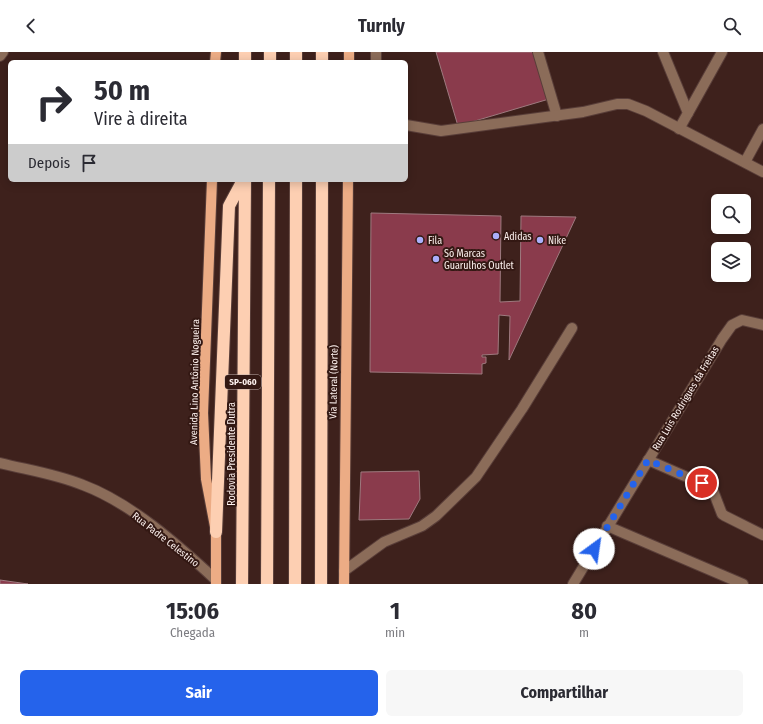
<!DOCTYPE html>
<html lang="pt">
<meta charset="utf-8">
<style>
:root{--surface:#fff;--page:#f7f7f7;--text:#2b2b33;--muted:#7c7c81;--accent:#2563eb}
body{margin:0;font-family:"Fira Sans Condensed",sans-serif;background:var(--page);color:var(--text);height:100vh;display:flex;flex-direction:column;font-size:15px;white-space:nowrap}
*{box-sizing:border-box;margin:0}
p{font-size:13px;color:var(--muted)}
.icon{flex:none;width:22px;height:22px;fill:none;stroke:currentColor;stroke-width:2;stroke-linecap:round;stroke-linejoin:round}
.map{position:relative;height:532px;overflow:hidden}
.panel{display:flex;flex-direction:column;background:var(--surface);flex:1}
.panel>*{flex:none}
.guide{position:absolute;left:8px;top:8px;width:400px;height:122px;border-radius:6px;box-shadow:0 2px 10px #0003;background:#fff;color:var(--text);overflow:hidden}
.buttons{position:absolute;left:711px;top:142px;display:grid;gap:8px}
.buttons a{display:grid;place-items:center;width:40px;height:40px;border-radius:6px;background:var(--surface);box-shadow:0 2px 10px #0003;font-size:20px}
.pin{position:absolute;display:grid;place-items:center;width:34px;height:34px;color:#fff;margin:-17px;border:2px solid #fff;border-radius:50%;box-shadow:0 1px 4px #0007}
.me{position:absolute;width:44px;margin:-22px;rotate:31deg;stroke-linejoin:round;filter:drop-shadow(0 0 3px #0008)}
.turn{display:flex;align-items:center;gap:14px;height:84px;padding:0 20px;font-size:18px}
.turn .icon{width:52px;height:52px;stroke-width:2.5}
.turn b{display:block;font-size:28px;line-height:34px}
.then{display:flex;align-items:center;height:38px;padding:0 20px;background:#0003;gap:8px;font-size:15px}
.eta{display:flex;justify-content:space-evenly;align-items:center;height:68px;text-align:center}
.eta b{font-size:24px;font-weight:700;line-height:28px}
.cta{display:flex;gap:8px;margin-top:auto;padding:8px 20px}
.cta a{flex:1;height:46px;border-radius:6px;background:var(--accent);color:#fff;font-size:16px;font-weight:700;line-height:46px;text-align:center}
.cta a+a{background:var(--page);color:var(--text)}
header{display:flex;justify-content:space-between;align-items:center;height:52px;padding:0 20px;background:var(--surface);font-size:18px;font-weight:700}
.map>svg:first-child{display:block}
.building{fill:#8a3b4c;stroke:#9e7a7f}
.lines{fill:none;stroke-linecap:round;stroke-linejoin:round}
.minor-casing{stroke:#593e39;stroke-width:12}
.major-casing{stroke:#593e39;stroke-width:12}
.highway-casing{stroke:#593e39;stroke-width:14}
.minor{stroke:#8b6c59;stroke-width:10}
.major{stroke:#ecac85;stroke-width:10}
.highway{stroke:#fdcfb2;stroke-width:12}
.route{stroke:#2563eb;stroke-width:7;stroke-dasharray:0 12.6}
.poi-dot{fill:#abaffb;stroke:#331813;stroke-width:1.5}
.labels{text-anchor:middle;stroke-width:4;stroke-linejoin:round;paint-order:stroke}
.shield{fill:#331813;stroke:#c0b0ac;stroke-width:1}
.shield-label{font-size:9px;font-weight:bold;fill:#fdf1ee}
.poi-label{font-size:10px;fill:#fdf1ee;stroke:#331813;text-anchor:start}
.street-label{font-size:10px;fill:#fdf1ee;stroke:#331813}
</style>
<header><svg class="icon" aria-label="back" viewBox="0 0 24 24"><path d="M15 5l-7 7 7 7"/></svg>Turnly<svg class="icon" aria-label="search" viewBox="0 0 24 24"><circle cx="10" cy="10" r="6"/><path d="M15 15l6 6"/></svg></header>
<div class="map">
<svg width="763" height="532" viewBox="0 0 763 532">
<rect width="100%" height="100%" fill="#3e211c"/>
<g class="building">
<polygon points="436,0 535,0 549,47 458,74"/>
<polygon points="371,161 501,164 500,250 520,249 521,164 576,165 509,308 510,264 499,263 498,302 482,303 482,305 486,305 486,311 482,312 482,322 370,320"/>
<polygon points="419,419 420,447 409,467 359,468 361,420"/>
<polygon points="0,528 28,532 0,532"/>
</g>
<g class="lines">
<defs>
<g id="minor">
<polyline points="376,0 376,10"/>
<polyline points="538,0 557,64"/>
<polyline points="663,0 688,61 679,77"/>
<polyline points="0,4 3,0"/>
<polyline points="688,61 722,0"/>
<polyline points="406,73 441,79 583,60 617,52 628,52 646,59 763,120"/>
<polyline points="745,110 763,77"/>
<polyline points="648,408 712,436 722,462 725,464 763,483"/>
<path d="M0 411C28 418 56 422 83 433 131 451 178 493 216 528"/>
<polyline points="607,474 743,532"/>
<polyline points="344,519 384,490 422,474 436,464 476,425 522,357 572,276"/>
<polyline points="573,532 722,287 732,273 742,268 763,273"/>
</g>
<g id="major">
<polyline points="215,10 216,0"/>
<polyline points="349,10 349,0"/>
<polyline points="212,128 203,361 206,427 216,480 216,532"/>
<polyline points="344,532 348,128"/>
</g>
<g id="highway">
<polyline points="245,10 245,0"/>
<polyline points="270,10 270,0"/>
<polyline points="296,10 296,0"/>
<polyline points="322,10 322,0"/>
<polyline points="216,480 229,154 243,128"/>
<polyline points="242,532 245,128"/>
<polyline points="267,532 269,128"/>
<polyline points="295,532 296,128"/>
<polyline points="321,532 322,128"/>
</g>
</defs>
<use href="#minor" class="minor-casing"/>
<use href="#major" class="major-casing"/>
<use href="#highway" class="highway-casing"/>
<use href="#minor" class="minor"/>
<use href="#major" class="major"/>
<use href="#highway" class="highway"/>
</g>
<g class="lines">
<polyline class="route" points="594,497 648,408 702,431"/>
</g>
<g class="poi-dot">
<circle cx="496" cy="184" r="4"/>
<circle cx="420" cy="188" r="4"/>
<circle cx="540" cy="188" r="4"/>
<circle cx="436" cy="207" r="4"/>
</g>
<g class="labels">
<rect class="shield" x="225" y="323" width="36" height="14" rx="3"/>
<g class="shield-label">
<text x="243" y="333">SP-060</text>
</g>
<g class="poi-label">
<text x="504" y="188">Adidas</text>
<text x="428" y="192">Fila</text>
<text x="548" y="192">Nike</text>
<text x="444" y="205">Só Marcas<tspan x="444" dy="12">Guarulhos Outlet</tspan></text>
</g>
<g class="street-label">
<text transform="translate(194 330) rotate(-89)" y="4">Avenida Lino Antônio Nogueira</text>
<text transform="translate(333 330) rotate(-89)" y="4">Via Lateral (Norte)</text>
<text transform="translate(685 346) rotate(-59)" y="4">Rua Luis Rodrigues da Freitas</text>
<text transform="translate(231 402) rotate(-90)" y="4">Rodovia Presidente Dutra</text>
<text transform="translate(166 487) rotate(38)" y="4">Rua Padre Celestino</text>
</g>
</g>
</svg>
<div class="buttons">
<a><svg class="icon" aria-label="search" viewBox="0 0 24 24"><circle cx="10" cy="10" r="6"/><path d="M15 15l6 6"/></svg></a>
<a><svg class="icon" aria-label="layers" viewBox="0 0 24 24"><path d="M12 4l9 5-9 5-9-5zM3 14l9 5 9-5"/></svg></a>
</div>
<div class="pin" style="left:702px;top:431px;background:#d93025"><svg class="icon" aria-label="arrive" viewBox="0 0 24 24"><path d="M6 21V4h12l-3 4 3 4H6"/></svg></div>
<svg class="me" style="left:594px;top:497px" viewBox="-20 -20 40 40"><circle r="19" fill="#fff"/><path d="M0-13L10 11 0 6-10 11z" fill="#2563eb"/></svg>
<div class="guide">
<div class="turn"><svg class="icon" aria-label="right" viewBox="0 0 24 24"><path d="M7 20v-9h11M14 6l5 5-5 5"/></svg><div><b>50 m</b>Vire à direita</div></div>
<div class="then">Depois<svg class="icon" aria-label="arrive" viewBox="0 0 24 24"><path d="M6 21V4h12l-3 4 3 4H6"/></svg></div>
</div>
</div>
<section class="panel">
<div class="eta">
<div><b>15:06</b><p>Chegada</p></div>
<div><b>1</b><p>min</p></div>
<div><b>80</b><p>m</p></div>
</div>
<div class="cta"><a>Sair</a><a>Compartilhar</a></div>
</section>
